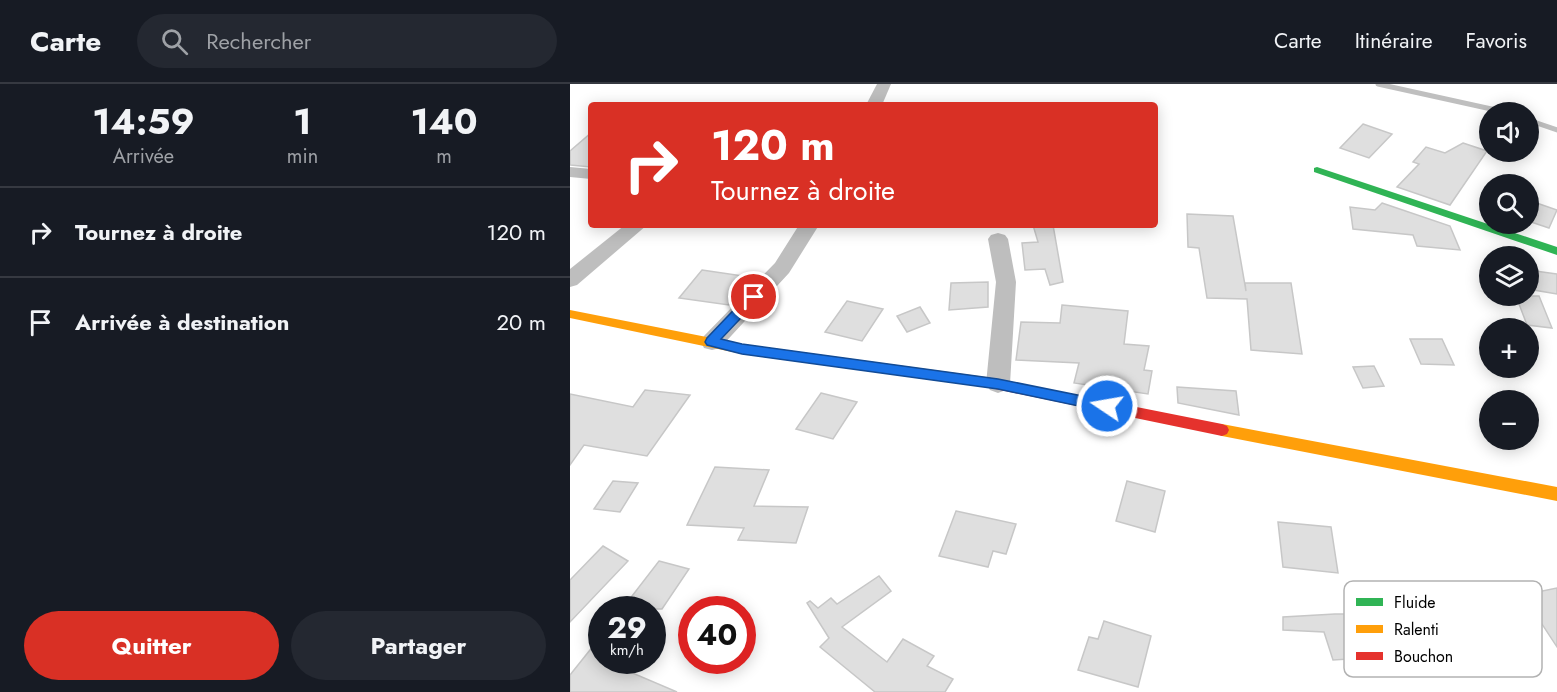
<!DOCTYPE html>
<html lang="fr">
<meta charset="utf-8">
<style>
:root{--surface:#171b24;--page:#242831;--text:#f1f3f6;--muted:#9ea1a6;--line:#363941;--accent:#d93025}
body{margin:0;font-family:Jost,sans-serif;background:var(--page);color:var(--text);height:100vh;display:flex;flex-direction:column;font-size:22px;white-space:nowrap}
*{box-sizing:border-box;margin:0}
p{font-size:20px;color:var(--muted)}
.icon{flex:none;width:33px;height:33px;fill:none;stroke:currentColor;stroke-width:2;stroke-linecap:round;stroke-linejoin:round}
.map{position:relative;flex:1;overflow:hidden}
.side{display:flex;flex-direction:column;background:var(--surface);width:570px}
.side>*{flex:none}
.top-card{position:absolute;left:18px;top:18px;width:570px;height:126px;border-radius:6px;box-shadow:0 3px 15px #0003;background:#d93025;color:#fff;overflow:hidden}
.tools{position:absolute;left:909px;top:18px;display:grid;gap:12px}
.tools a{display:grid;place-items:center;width:60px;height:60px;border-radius:50%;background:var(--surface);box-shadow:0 3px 15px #0003;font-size:30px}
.speed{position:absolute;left:18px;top:512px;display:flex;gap:12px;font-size:30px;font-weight:700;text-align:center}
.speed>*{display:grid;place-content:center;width:78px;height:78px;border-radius:50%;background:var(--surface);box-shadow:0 3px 15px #0003;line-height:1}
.speed small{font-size:15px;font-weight:400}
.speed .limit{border:9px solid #d22;background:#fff;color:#111}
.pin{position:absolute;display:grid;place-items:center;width:51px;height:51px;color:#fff;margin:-26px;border:3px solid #fff;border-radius:50%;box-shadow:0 2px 6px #0007}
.me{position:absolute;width:66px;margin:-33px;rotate:282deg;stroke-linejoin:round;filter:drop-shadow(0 0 4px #0008)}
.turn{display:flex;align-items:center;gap:21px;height:126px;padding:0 24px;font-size:27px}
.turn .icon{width:78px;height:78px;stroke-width:2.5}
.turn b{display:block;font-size:42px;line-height:51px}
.eta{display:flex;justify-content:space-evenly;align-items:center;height:102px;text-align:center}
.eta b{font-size:36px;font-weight:700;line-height:42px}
.action{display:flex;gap:12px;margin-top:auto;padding:12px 24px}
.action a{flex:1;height:69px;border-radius:36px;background:var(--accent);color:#fff;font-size:24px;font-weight:700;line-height:69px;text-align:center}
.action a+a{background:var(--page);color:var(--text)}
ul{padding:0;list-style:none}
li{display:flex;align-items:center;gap:18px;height:90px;padding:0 24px;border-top:2px solid var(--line)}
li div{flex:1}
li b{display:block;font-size:22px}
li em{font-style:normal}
header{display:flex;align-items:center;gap:36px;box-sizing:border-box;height:84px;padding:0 30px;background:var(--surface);border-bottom:2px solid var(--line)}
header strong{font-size:28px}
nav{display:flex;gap:33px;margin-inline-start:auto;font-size:21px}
.search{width:420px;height:54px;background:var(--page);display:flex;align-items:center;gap:15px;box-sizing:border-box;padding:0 21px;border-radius:33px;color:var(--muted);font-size:22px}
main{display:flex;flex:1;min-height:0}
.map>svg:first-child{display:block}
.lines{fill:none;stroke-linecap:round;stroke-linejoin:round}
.stream{stroke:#bfbfbf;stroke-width:5}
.building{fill:#dfdfdf;stroke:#c7c7c7;stroke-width:1.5}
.street{fill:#bebebe;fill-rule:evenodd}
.fast{fill:#30b455;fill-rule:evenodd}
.slow{fill:#ff9f0a;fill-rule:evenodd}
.jam{fill:#e5322d;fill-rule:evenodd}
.route{fill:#1a73e8;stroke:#114b97;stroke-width:1.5}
.key{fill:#fff;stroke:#b2b2b2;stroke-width:1.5}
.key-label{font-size:16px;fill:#000}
</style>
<header>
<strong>Carte</strong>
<div class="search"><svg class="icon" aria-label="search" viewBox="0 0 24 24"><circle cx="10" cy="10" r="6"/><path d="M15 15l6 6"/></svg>Rechercher</div>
<nav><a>Carte</a><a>Itinéraire</a><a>Favoris</a></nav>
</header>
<main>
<section class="side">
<div class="eta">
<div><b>14:59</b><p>Arrivée</p></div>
<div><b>1</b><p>min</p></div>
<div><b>140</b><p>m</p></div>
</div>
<ul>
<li><svg class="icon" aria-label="right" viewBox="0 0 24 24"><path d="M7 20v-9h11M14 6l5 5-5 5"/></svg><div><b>Tournez à droite</b></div><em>120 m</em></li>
<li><svg class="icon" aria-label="arrive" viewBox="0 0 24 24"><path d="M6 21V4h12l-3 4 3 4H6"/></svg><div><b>Arrivée à destination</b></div><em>20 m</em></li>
</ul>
<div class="action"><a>Quitter</a><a>Partager</a></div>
</section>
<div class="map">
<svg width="987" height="608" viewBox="0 0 987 608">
<rect width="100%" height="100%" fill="#fff"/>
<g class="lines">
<g class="stream">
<polyline points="808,0 935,28"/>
<polyline points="958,36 987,46"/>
</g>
</g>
<g class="building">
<polygon points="793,40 822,50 799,74 770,64"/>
<polygon points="21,49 21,83 0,81 0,67"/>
<polygon points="893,59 917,67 880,121 827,103 849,80 843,78 856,63 875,69"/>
<polygon points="958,116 987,126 979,144 958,137"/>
<polygon points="812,119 880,142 890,166 847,162 843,151 783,145 780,123 805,126"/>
<polygon points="617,130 663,132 676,207 675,199 721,199 732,270 681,266 677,215 637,214 629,164 618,163"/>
<polygon points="463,141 483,141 493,198 480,201 475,185 455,186 452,159 468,158"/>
<polygon points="132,186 180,193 159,221 109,214"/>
<polygon points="958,186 987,190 987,210 958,205"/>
<polygon points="418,198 418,223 379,226 381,199"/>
<polygon points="946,212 969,212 982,244 957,241"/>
<polygon points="277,217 313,225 292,257 255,248"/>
<polygon points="492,221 558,227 554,260 579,262 574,286 582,287 578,310 504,299 509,279 446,276 451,238 490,239"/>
<polygon points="350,223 360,239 337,248 327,232"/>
<polygon points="840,255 872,255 884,281 851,280"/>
<polygon points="804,282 814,302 793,304 783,283"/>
<polygon points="607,303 666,307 669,331 608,319"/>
<polygon points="75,306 120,311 77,372 14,361 0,381 0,310 63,323"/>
<polygon points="251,309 287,318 263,355 226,345"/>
<polygon points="145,383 199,386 184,422 238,423 226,459 168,456 174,444 117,441"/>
<polygon points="43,397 68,399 50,428 24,425"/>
<polygon points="557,397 595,407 585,448 546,437"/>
<polygon points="386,427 446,440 436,470 423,467 418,483 369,472"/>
<polygon points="708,438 761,443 768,489 713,483"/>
<polygon points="33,462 58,477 0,538 0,496"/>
<polygon points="89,477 119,485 92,525 52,525"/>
<polygon points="309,492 321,507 272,543 317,578 333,555 364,572 357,582 383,595 375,608 305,608 250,563 259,554 237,519 240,517 248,524 261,514 267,520"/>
<polygon points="987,504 987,563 953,511"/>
<polygon points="765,530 806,530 825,590 800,592 795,574 763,576 754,548 713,546 713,533"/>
<polygon points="534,537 581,552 568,603 508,586 519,553 528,555"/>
<polygon points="32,551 32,576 70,576 60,588 107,608 0,608 0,591"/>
</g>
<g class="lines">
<g class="street">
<polygon points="307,0 321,0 312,21 296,21"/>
<polygon points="0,83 21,85 21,95 0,93"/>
<polygon points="55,141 77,141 7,201 0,203 0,185"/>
<polygon points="229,141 249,141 219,189 150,264 142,266 134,264 131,258 134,252 205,179"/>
<polygon points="428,149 435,151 438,155 446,198 440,300 436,306 428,309 420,306 416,300 426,198 418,155 421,151"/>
</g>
<polygon class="fast" points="747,83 987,163 987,171 744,88 744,84"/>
<g class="slow">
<polygon points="0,226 172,260 416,293 423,298 416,303 172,270 0,234"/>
<polygon points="652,340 987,403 987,417 652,352 647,350 645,346 647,342"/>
</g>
<polygon class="jam" points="416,293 652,340 657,342 659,346 657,350 652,352 416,303 409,298"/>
</g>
<polygon class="route" points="184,209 188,210 188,216 151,255 172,260 428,295 537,317 544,322 537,328 428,305 172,270 137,261 135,258 137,254 179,210"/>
<rect x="774" y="497" width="198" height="96" rx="9" class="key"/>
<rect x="786" y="514" width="27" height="8" fill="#30b455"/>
<rect x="786" y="541" width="27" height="8" fill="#ff9f0a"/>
<rect x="786" y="568" width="27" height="8" fill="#e5322d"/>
<g class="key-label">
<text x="824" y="524">Fluide</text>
<text x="824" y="551">Ralenti</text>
<text x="824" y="578">Bouchon</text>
</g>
</svg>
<div class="tools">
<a><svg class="icon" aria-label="sound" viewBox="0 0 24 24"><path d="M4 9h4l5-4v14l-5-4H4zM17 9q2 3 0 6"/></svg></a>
<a><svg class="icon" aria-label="search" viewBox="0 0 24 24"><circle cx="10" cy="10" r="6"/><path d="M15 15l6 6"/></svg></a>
<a><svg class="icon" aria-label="layers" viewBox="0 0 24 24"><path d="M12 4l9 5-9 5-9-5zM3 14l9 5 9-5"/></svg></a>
<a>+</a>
<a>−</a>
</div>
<div class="speed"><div>29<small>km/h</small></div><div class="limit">40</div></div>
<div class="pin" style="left:184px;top:213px;background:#d93025"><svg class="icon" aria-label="arrive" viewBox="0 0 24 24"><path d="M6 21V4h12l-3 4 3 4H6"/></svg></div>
<svg class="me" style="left:537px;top:322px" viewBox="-20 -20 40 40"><circle r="17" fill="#1a73e8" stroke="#fff" stroke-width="3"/><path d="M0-11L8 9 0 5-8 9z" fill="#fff"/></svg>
<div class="top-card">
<div class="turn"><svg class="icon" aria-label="right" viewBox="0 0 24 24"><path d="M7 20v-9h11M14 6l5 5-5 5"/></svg><div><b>120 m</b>Tournez à droite</div></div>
</div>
</div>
</main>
